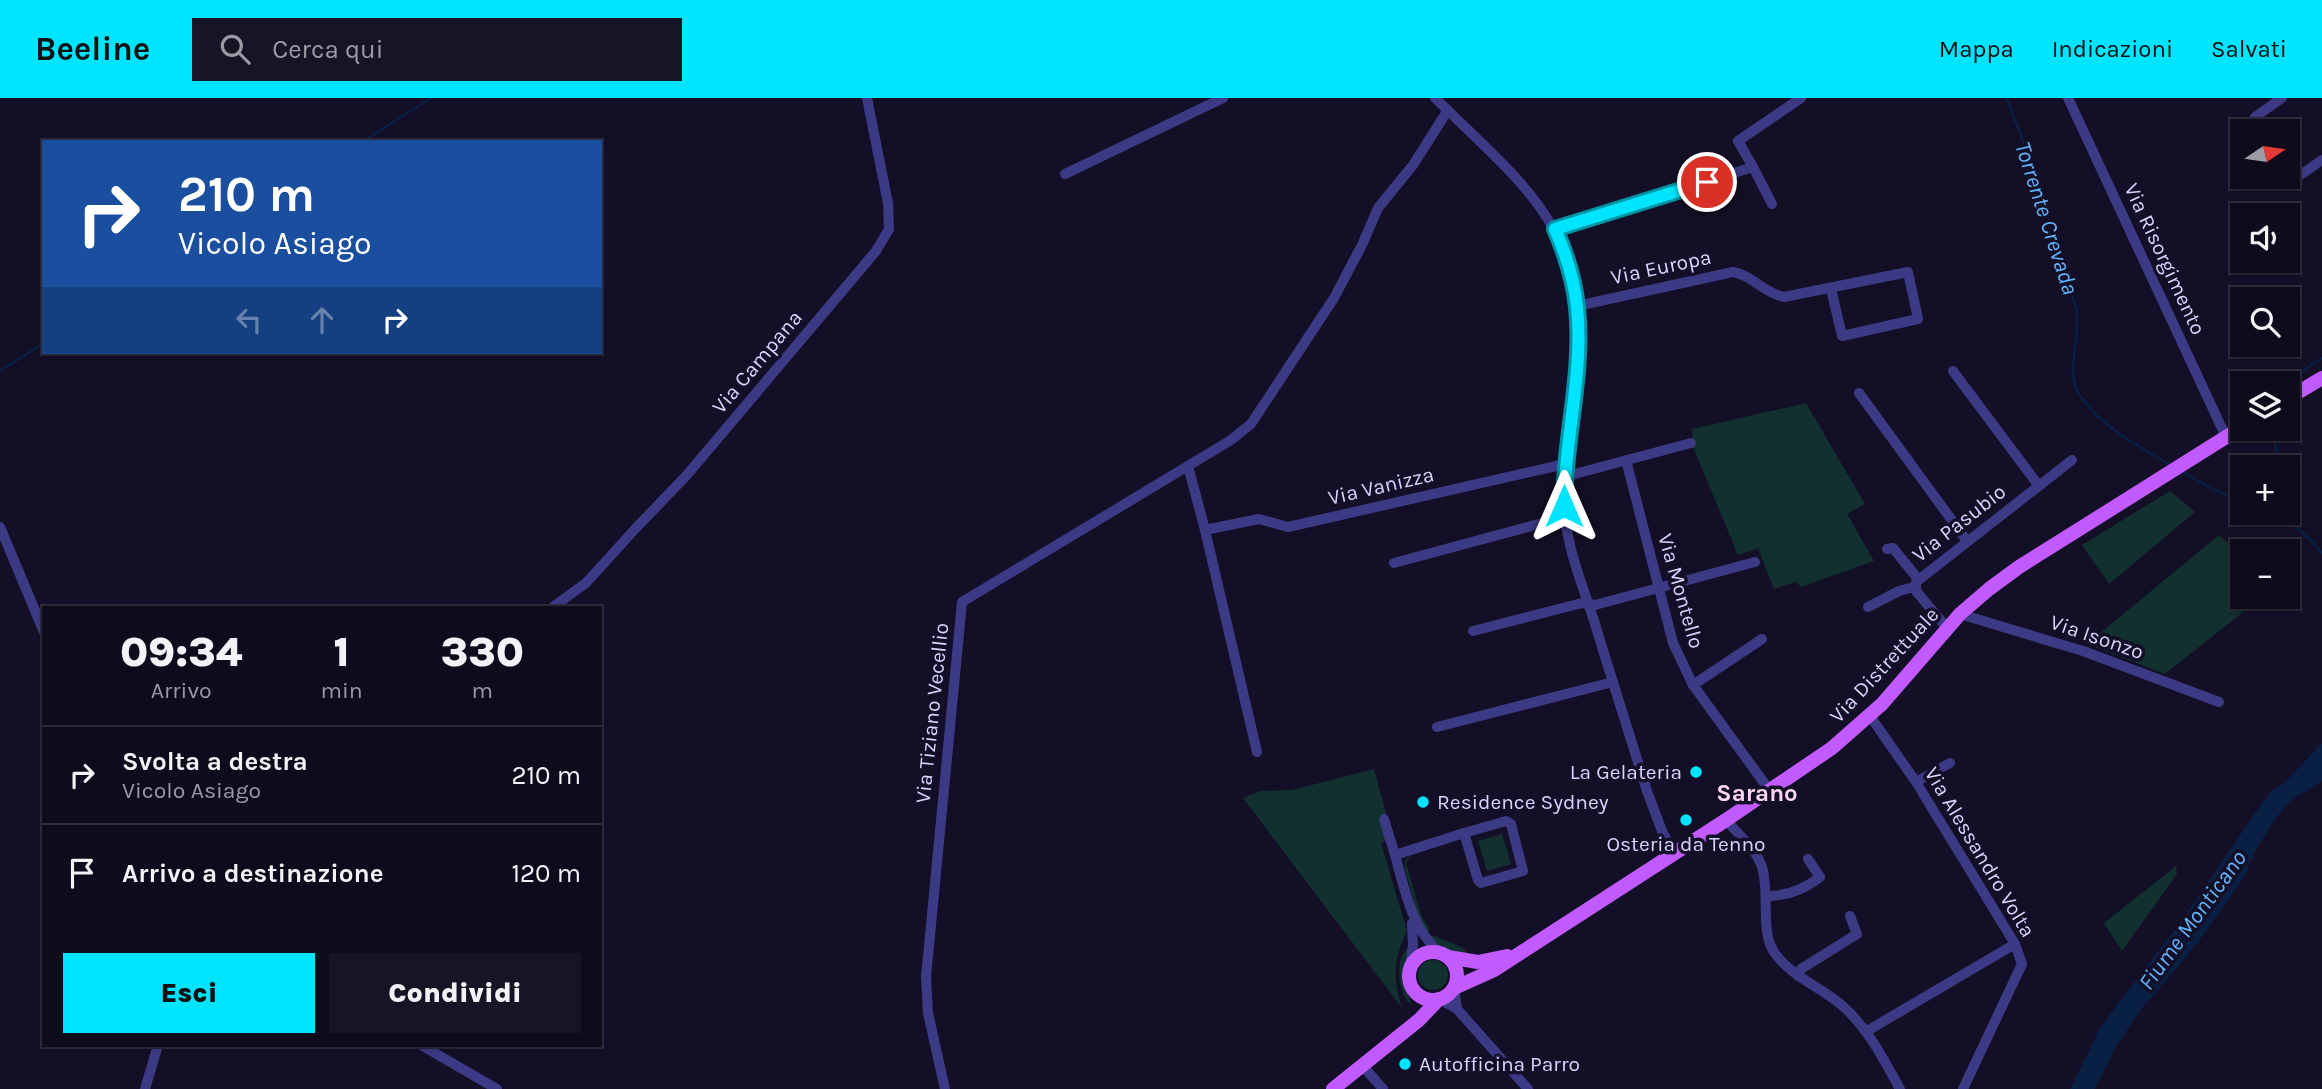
<!DOCTYPE html>
<html lang="it">
<meta charset="utf-8">
<style>
:root{--surface:#0e0b1c;--page:#171425;--text:#f1f3f6;--muted:#9b9ba3;--line:#2e2b3b;--accent:#00e5ff}
body{margin:0;font-family:Karla,sans-serif;background:var(--page);color:var(--text);height:100vh;display:flex;flex-direction:column;font-size:26px;white-space:nowrap}
*{box-sizing:border-box;margin:0}
p{font-size:23px;color:var(--muted)}
.icon{flex:none;width:38px;height:38px;fill:none;stroke:currentColor;stroke-width:2;stroke-linecap:round;stroke-linejoin:round}
.map{position:relative;flex:1;overflow:hidden}
.side{position:absolute;left:42px;top:508px;width:560px;height:441px;display:flex;flex-direction:column;background:var(--surface);border-radius:0px;box-shadow:0 2px 5px #0004,0 0 0 2px var(--line)}
.side>*{flex:none}
.banner{position:absolute;left:42px;top:42px;width:560px;height:214px;border-radius:0px;box-shadow:0 2px 5px #0004,0 0 0 2px var(--line);background:#1a4fa0;color:#fff;overflow:hidden}
.needle{width:46px;rotate:77deg}
.controls{position:absolute;left:2230px;top:21px;display:grid;gap:14px}
.controls a{display:grid;place-items:center;width:70px;height:70px;border-radius:0px;background:var(--surface);box-shadow:0 2px 5px #0004,0 0 0 2px var(--line);font-size:35px}
.pin{position:absolute;display:grid;place-items:center;width:60px;height:60px;color:#fff;margin:-30px;border:4px solid #fff;border-radius:50%;box-shadow:0 2px 7px #0007}
.me{position:absolute;width:77px;margin:-38px;rotate:0deg;stroke-linejoin:round;filter:drop-shadow(0 0 5px #0008)}
.turn{display:flex;align-items:center;gap:24px;height:147px;padding:0 21px;font-size:32px}
.turn .icon{width:91px;height:91px;stroke-width:2.5}
.turn b{display:block;font-size:49px;line-height:60px}
.lanes{display:flex;align-items:center;height:66px;padding:0 21px;background:#0003;justify-content:center;gap:35px;direction:ltr}
.lanes .off{opacity:.35}
.eta{display:flex;justify-content:space-evenly;align-items:center;height:119px;text-align:center}
.eta b{font-size:42px;font-weight:800;line-height:49px}
.primary-button{display:flex;gap:14px;margin-top:auto;padding:14px 21px}
.primary-button a{flex:1;height:80px;border-radius:0px;background:var(--accent);color:#111;font-size:28px;font-weight:800;line-height:80px;text-align:center}
.primary-button a+a{background:var(--page);color:var(--text)}
ul{padding:0;list-style:none}
li{display:flex;align-items:center;gap:21px;height:98px;padding:0 21px;border-top:2px solid var(--line)}
li div{flex:1}
li b{display:block;font-size:26px}
li em{font-style:normal}
header{display:flex;align-items:center;gap:42px;box-sizing:border-box;height:98px;padding:0 35px;background:var(--accent);color:#111}
header strong{font-size:33px}
nav{display:flex;gap:38px;margin-inline-start:auto;font-size:24px}
.search{width:490px;height:63px;background:var(--page);display:flex;align-items:center;gap:18px;box-sizing:border-box;padding:0 24px;border-radius:0px;color:var(--muted);font-size:26px}
.map>svg:first-child{display:block}
.green{fill:#12302f}
.water{fill:#0a1f44}
.lines{fill:none;stroke-linecap:round;stroke-linejoin:round}
.stream{stroke:#0a1f44;stroke-width:2.5}
.minor{stroke:#3d3a85;stroke-width:10}
.major{stroke:#c25bff;stroke-width:14}
.route-casing{stroke:#0095a6;stroke-width:18}
.route{stroke:#00e5ff;stroke-width:12}
.poi-dot{fill:#00e5ff;stroke:#130f26;stroke-width:2.5}
.labels{text-anchor:middle;stroke-width:7;stroke-linejoin:round;paint-order:stroke}
.street-label{font-size:21px;fill:#d9d4ff;stroke:#130f26}
.poi-label{font-size:21px;fill:#d9d4ff;stroke:#130f26;text-anchor:start}
.water-label{font-size:23px;font-style:italic;fill:#62b6ff;stroke:#130f26}
.quarter-label{font-size:24px;font-weight:bold;fill:#ffd6f0;stroke:#130f26}
</style>
<header>
<strong>Beeline</strong>
<div class="search"><svg class="icon" aria-label="search" viewBox="0 0 24 24"><circle cx="10" cy="10" r="6"/><path d="M15 15l6 6"/></svg>Cerca qui</div>
<nav><a>Mappa</a><a>Indicazioni</a><a>Salvati</a></nav>
</header>
<div class="map">
<svg width="2322" height="991" viewBox="0 0 2322 991">
<rect width="100%" height="100%" fill="#130f26"/>
<g class="green">
<polygon points="1806,305 1865,406 1847,416 1874,463 1801,489 1796,484 1774,491 1758,450 1738,457 1693,349 1692,331"/>
<polygon points="2170,393 2195,414 2109,486 2082,447"/>
<polygon points="2219,437 2242,457 2242,499 2262,499 2165,576 2087,546"/>
<path d="M1374 671 1392 738 1381 745 1407 833C1393 861 1393 881 1402 910L1243 700 1260 693 1292 692Z"/>
<polygon points="1502,736 1511,766 1487,773 1478,743"/>
<polygon points="1411,757 1406,765 1421,817 1430,832 1426,836 1420,824 1404,769 1406,761"/>
<polygon points="2176,768 2177,776 2122,853 2104,825"/>
<path d="M1432 837 1464 850 1467 856C1452 855 1440 850 1429 839Z"/>
<path d="M1410 848 1405 879 1411 907C1398 895 1393 859 1410 848Z"/>
<circle cx="1433" cy="877" r="15"/>
</g>
<path class="water" d="M2322 645V683L2296 699 2283 711 2271 727 2257 750 2243 781 2196 847 2139 914 2116 949 2095 991H2070L2101 928 2180 825 2266 699C2273 690 2282 688 2289 680 2300 669 2310 657 2322 645Z"/>
<g class="lines">
<g class="stream">
<path d="M2007 0 2029 60 2076 210C2080 232 2072 253 2073 275 2074 315 2141 350 2172 368"/>
<polyline points="362,44 431,0"/>
<polyline points="0,273 44,245"/>
<polyline points="2284,285 2322,260"/>
<polyline points="2274,331 2277,369"/>
<polyline points="2181,373 2216,393 2242,402"/>
<path d="M2273 415C2293 424 2308 439 2322 455"/>
</g>
<g class="minor">
<path d="M1435 0C1522 86 1590 130 1576 267 1571 317 1560 369 1565 419 1569 456 1584 491 1595 526 1612 582 1630 638 1647 693L1662 733 1674 755"/>
<polyline points="2068,0 2226,339"/>
<polyline points="2255,19 2282,0"/>
<polyline points="1753,69 1738,43 1801,0"/>
<polyline points="1065,76 1223,0"/>
<polyline points="2293,82 2322,62"/>
<polyline points="1555,131 1753,69 1772,106"/>
<path d="M1577 208 1733 174C1752 177 1764 195 1784 199L1908 174 1918 221 1842 238 1831 191"/>
<polyline points="1953,273 2039,388"/>
<polyline points="1859,295 1967,443"/>
<polyline points="1626,362 1673,545 1693,587 1770,693"/>
<polyline points="1188,368 1205,432 1257,654"/>
<polyline points="1571,377 1691,345"/>
<polyline points="0,429 44,534"/>
<polyline points="1205,432 1259,421 1288,429 1565,366"/>
<polyline points="1887,451 1893,450 1918,481"/>
<polyline points="1394,465 1565,419"/>
<polyline points="553,509 586,485 635,431 686,378 876,153 889,131 888,105 867,0"/>
<polyline points="1868,509 1899,493 1914,489"/>
<polyline points="1960,516 2083,553 2219,604"/>
<polyline points="1947,530 1916,493 1916,484 2072,362"/>
<polyline points="1473,533 1582,505 1595,507 1755,464"/>
<polyline points="1693,587 1762,541"/>
<polyline points="1870,618 1916,684 2015,846 2022,866 1963,991"/>
<polyline points="1437,629 1613,584"/>
<polyline points="1916,684 1950,665"/>
<polyline points="1384,721 1395,757"/>
<path d="M1726 722C1738 736 1756 751 1762 769 1770 795 1760 833 1774 854 1792 880 1824 890 1846 911 1870 934 1884 962 1900 991"/>
<polygon points="1506,723 1511,726 1523,773 1481,785 1478,782 1464,735"/>
<path d="M1767 798C1786 798 1805 791 1820 779L1808 761"/>
<path d="M1438 854C1411 827 1405 793 1395 757L1464 735"/>
<polyline points="1410,869 1413,847 1412,825"/>
<polyline points="1798,878 1801,871 1857,836 1850,818"/>
<polyline points="1439,901 1457,911 1454,890"/>
<polyline points="1457,911 1528,991"/>
<polyline points="1867,933 2015,846"/>
<polyline points="421,947 497,991"/>
<polyline points="1362,967 1383,991"/>
<polyline points="145,991 158,947"/>
<polyline points="945,991 928,915 926,879 962,504 1231,342 1251,326 1334,200 1362,147 1378,110 1413,67 1448,12"/>
</g>
<g class="major">
<polyline points="2287,301 2322,280"/>
<circle cx="1433" cy="878" r="24"/>
<polyline points="1448,859 1478,864 1507,858"/>
<polyline points="1454,890 1494,872 1726,722 1832,650 1882,606 1960,516 1989,491 2019,469 2242,329"/>
<polyline points="1333,991 1419,922 1439,901"/>
</g>
</g>
<g class="lines">
<defs>
<path id="route" d="M1564 408C1564 342 1584 275 1577 209 1574 181 1566 156 1555 131L1707 84"/>
</defs>
<use href="#route" class="route-casing"/>
<use href="#route" class="route"/>
</g>
<g class="poi-dot">
<circle cx="1696" cy="674" r="7"/>
<circle cx="1423" cy="704" r="7"/>
<circle cx="1686" cy="722" r="7"/>
<circle cx="1405" cy="966" r="7"/>
</g>
<g class="labels">
<g class="street-label">
<text transform="translate(2165 161) rotate(65)" y="7">Via Risorgimento</text>
<text transform="translate(1661 169) rotate(-12)" y="7">Via Europa</text>
<text transform="translate(757 264) rotate(-50)" y="7">Via Campana</text>
<text transform="translate(1381 388) rotate(-13)" y="7">Via Vanizza</text>
<text transform="translate(1959 425) rotate(-38)" y="7">Via Pasubio</text>
<text transform="translate(1681 493) rotate(74)" y="7">Via Montello</text>
<text transform="translate(2097 539) rotate(19)" y="7">Via Isonzo</text>
<text transform="translate(1884 567) rotate(-47)" y="7">Via Distrettuale</text>
<text transform="translate(932 615) rotate(-84)" y="7">Via Tiziano Vecellio</text>
<text transform="translate(1980 754) rotate(59)" y="7">Via Alessandro Volta</text>
</g>
<g class="poi-label">
<text x="1682" y="681" text-anchor="end">La Gelateria</text>
<text x="1437" y="711">Residence Sydney</text>
<text x="1686" y="753" text-anchor="middle">Osteria da Tenno</text>
<text x="1419" y="973">Autofficina Parro</text>
</g>
<g class="water-label">
<text transform="translate(2047 120) rotate(72)" y="8">Torrente Crevada</text>
<text transform="translate(2192 822) rotate(-54)" y="8">Fiume Monticano</text>
</g>
<g class="quarter-label">
<text x="1757" y="703">Sarano</text>
</g>
</g>
</svg>
<div class="controls">
<a><svg class="needle" viewBox="-14 -14 28 28"><path d="M0-13l5 13h-10z" fill="#e53935"/><path d="M0 13l5-13h-10z" fill="#9b9ba3"/></svg></a>
<a><svg class="icon" aria-label="sound" viewBox="0 0 24 24"><path d="M4 9h4l5-4v14l-5-4H4zM17 9q2 3 0 6"/></svg></a>
<a><svg class="icon" aria-label="search" viewBox="0 0 24 24"><circle cx="10" cy="10" r="6"/><path d="M15 15l6 6"/></svg></a>
<a><svg class="icon" aria-label="layers" viewBox="0 0 24 24"><path d="M12 4l9 5-9 5-9-5zM3 14l9 5 9-5"/></svg></a>
<a>+</a>
<a>−</a>
</div>
<div class="pin" style="left:1707px;top:84px;background:#d93025"><svg class="icon" aria-label="arrive" viewBox="0 0 24 24"><path d="M6 21V4h12l-3 4 3 4H6"/></svg></div>
<svg class="me" style="left:1564px;top:408px" viewBox="-20 -20 40 40"><path d="M0-17L14 15 0 8-14 15z" fill="#00e5ff" stroke="#fff" stroke-width="4"/></svg>
<div class="banner">
<div class="turn"><svg class="icon" aria-label="right" viewBox="0 0 24 24"><path d="M7 20v-9h11M14 6l5 5-5 5"/></svg><div><b>210 m</b>Vicolo Asiago</div></div>
<div class="lanes"><svg class="icon off" aria-label="left" viewBox="0 0 24 24"><path d="M17 20v-9H6M10 6l-5 5 5 5"/></svg><svg class="icon off" aria-label="ahead" viewBox="0 0 24 24"><path d="M12 20V5M6 11l6-6 6 6"/></svg><svg class="icon" aria-label="right" viewBox="0 0 24 24"><path d="M7 20v-9h11M14 6l5 5-5 5"/></svg></div>
</div>
<section class="side">
<div class="eta">
<div><b>09:34</b><p>Arrivo</p></div>
<div><b>1</b><p>min</p></div>
<div><b>330</b><p>m</p></div>
</div>
<ul>
<li><svg class="icon" aria-label="right" viewBox="0 0 24 24"><path d="M7 20v-9h11M14 6l5 5-5 5"/></svg><div><b>Svolta a destra</b><p>Vicolo Asiago</p></div><em>210 m</em></li>
<li><svg class="icon" aria-label="arrive" viewBox="0 0 24 24"><path d="M6 21V4h12l-3 4 3 4H6"/></svg><div><b>Arrivo a destinazione</b></div><em>120 m</em></li>
</ul>
<div class="primary-button"><a>Esci</a><a>Condividi</a></div>
</section>
</div>
